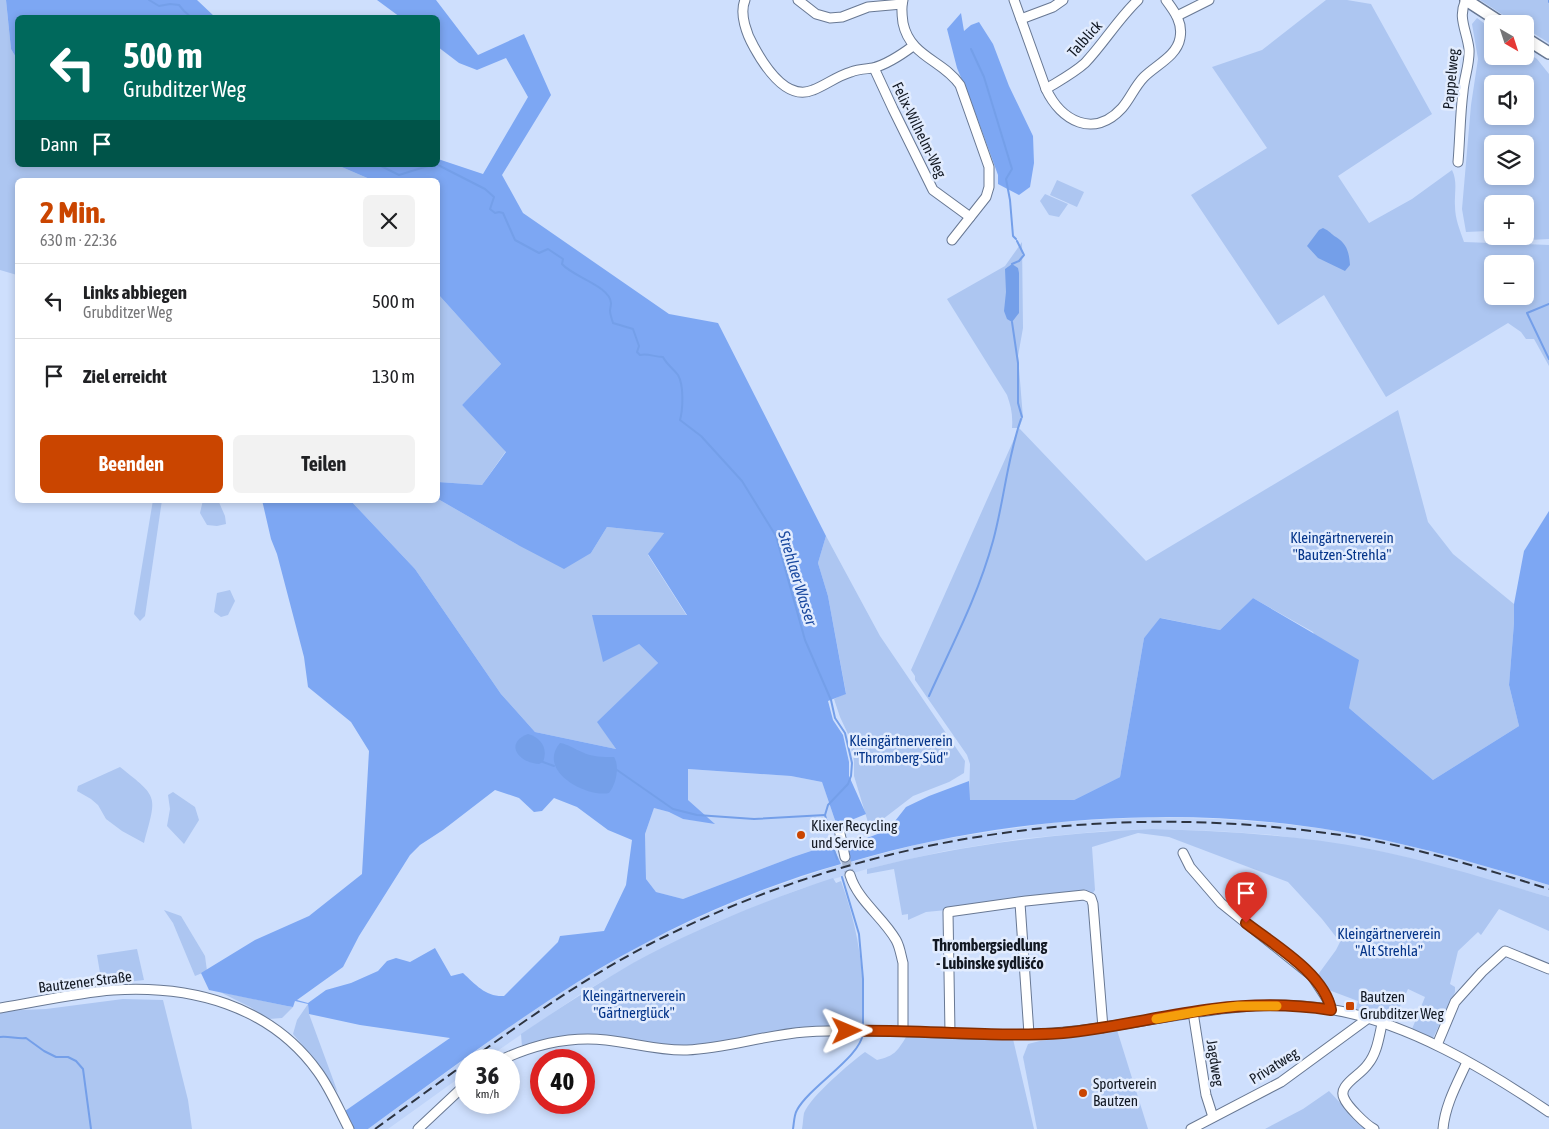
<!DOCTYPE html>
<html lang="de">
<meta charset="utf-8">
<style>
:root{--surface:#fff;--page:#f2f2f2;--text:#202124;--muted:#757577;--line:#e0e0e0;--accent:#ca4500}
body{margin:0;font-family:"Asap Condensed",sans-serif;background:var(--page);color:var(--text);height:100vh;display:flex;flex-direction:column;font-size:19px;white-space:nowrap}
*{box-sizing:border-box;margin:0}
p{font-size:16px;color:var(--muted)}
.icon{flex:none;width:28px;height:28px;fill:none;stroke:currentColor;stroke-width:2;stroke-linecap:round;stroke-linejoin:round}
.map{position:relative;flex:1;overflow:hidden}
.details{position:absolute;left:15px;top:178px;width:425px;height:325px;display:flex;flex-direction:column;background:var(--surface);border-radius:8px;box-shadow:0 2px 8px #0003}
.details>*{flex:none}
.banner{position:absolute;left:15px;top:15px;width:425px;height:152px;border-radius:8px;box-shadow:0 2px 8px #0003;background:#00695c;color:#fff;overflow:hidden}
.needle{width:32px;rotate:141deg}
.controls{position:absolute;left:1484px;top:15px;display:grid;gap:10px}
.controls a{display:grid;place-items:center;width:50px;height:50px;border-radius:8px;background:var(--surface);box-shadow:0 2px 8px #0003;font-size:25px}
.speed{position:absolute;left:455px;top:1049px;display:flex;gap:10px;font-size:25px;font-weight:700;text-align:center}
.speed>*{display:grid;place-content:center;width:65px;height:65px;border-radius:50%;background:var(--surface);box-shadow:0 2px 8px #0003;line-height:1}
.speed small{font-size:12px;font-weight:400}
.speed .limit{border:8px solid #d22;background:#fff;color:#111}
.pin{position:absolute;display:grid;place-items:center;width:42px;height:42px;color:#fff;margin:-51px -21px;border-radius:50% 50% 50% 0;rotate:-45deg;box-shadow:0 0 5px #0007}
.pin .icon{rotate:45deg}
.me{position:absolute;width:55px;margin:-28px;rotate:89deg;stroke-linejoin:round;filter:drop-shadow(0 0 4px #0008)}
.turn{display:flex;align-items:center;gap:18px;height:105px;padding:0 25px;font-size:22px}
.turn .icon{width:65px;height:65px;stroke-width:2.5}
.turn b{display:block;font-size:35px;line-height:42px}
.then{display:flex;align-items:center;height:48px;padding:0 25px;background:#0003;gap:10px;font-size:19px}
.round{display:grid;place-items:center;flex:none;width:52px;height:52px;border-radius:8px;background:var(--page)}
.summary{display:flex;align-items:center;justify-content:space-between;height:85px;padding:0 25px}
h1{font-size:30px;font-weight:700;line-height:38px;color:var(--accent)}
.cta{display:flex;gap:10px;margin-top:auto;padding:10px 25px}
.cta a{flex:1;height:58px;border-radius:8px;background:var(--accent);color:#fff;font-size:20px;font-weight:700;line-height:58px;text-align:center}
.cta a+a{background:var(--page);color:var(--text)}
ul{padding:0;list-style:none}
li{display:flex;align-items:center;gap:15px;height:75px;padding:0 25px;border-top:1px solid var(--line)}
li div{flex:1}
li b{display:block;font-size:19px}
li em{font-style:normal}
.map>svg:first-child{display:block}
.built{fill:#bfd4f9}
.green{fill:#adc6f1;fill-rule:evenodd}
.forest{fill:#7da7f3;fill-rule:evenodd}
.water{fill:#749fe9}
.lines{fill:none;stroke-linecap:round;stroke-linejoin:round}
.stream{stroke:#749fe9;stroke-width:2}
.minor-tunnel{stroke:#a8b7d1;stroke-width:9;stroke-dasharray:9 4.5;stroke-linecap:butt}
.minor-casing{stroke:#687893;stroke-width:11}
.major-casing{stroke:#687893;stroke-width:14}
.minor{stroke:#fff;stroke-width:9}
.major{stroke:#fff;stroke-width:11}
.rail{stroke:#2d3441;stroke-width:2;stroke-dasharray:10 5;stroke-linecap:butt}
.route-casing{stroke:#832d00;stroke-width:12}
.route{stroke:#ca4500;stroke-width:9}
.slow{stroke:#f59e0b;stroke-width:9}
.poi-dot{fill:#ca4500;stroke:#e2ecfe;stroke-width:2}
.labels{text-anchor:middle;stroke-width:5;stroke-linejoin:round;paint-order:stroke}
.street-label{font-size:15px;fill:#121822;stroke:#e2ecfe}
.park-label{font-size:15px;fill:#043489;stroke:#e2ecfe}
.poi-label{font-size:15px;fill:#121822;stroke:#e2ecfe;text-anchor:start}
.water-label{font-size:16px;font-style:italic;fill:#1a49a0;stroke:#e2ecfe}
.neighbourhood-label{font-size:16px;font-weight:bold;fill:#121822;stroke:#e2ecfe}
</style>
<div class="map">
<svg width="1549" height="1129" viewBox="0 0 1549 1129">
<rect width="100%" height="100%" fill="#cedffd"/>
<g class="built">
<polygon points="687,769 791,776 822,782 837,826 826,828 832,844 793,857 683,899 656,892 646,879 645,834 654,808 669,812 683,819 714,823 688,800"/>
<polygon points="1154,817 1218,819 1275,823 1335,830 1371,837 1451,856 1549,885 1549,897 1405,857 1369,849 1274,835 1216,831 1152,829 1105,831 1019,839 945,851 867,869 800,889 714,923 673,943 634,963 582,993 484,1060 466,1060 466,1073 388,1129 368,1129 513,1024 576,983 646,942 709,913 762,891 829,868 915,845 944,839 1057,822"/>
</g>
<g class="green">
<polygon points="0,0 6,0 11,49 17,59 18,165 337,165 372,180 18,180 17,275 0,270"/>
<path d="M1326 0H1347L1371 4 1432 114 1338 176 1369 223 1412 199 1452 170C1458 182 1454 194 1455 206 1455 219 1460 230 1464 242L1549 245V366L1534 339H1526L1521 332 1508 323 1386 397 1324 295 1278 325 1191 195 1267 148 1212 67 1262 50ZM1492 264H1525V296H1492Z"/>
<polygon points="1480,0 1549,0 1549,43 1525,28 1525,24 1517,24"/>
<path d="M1477 18 1492 29V56H1525V51L1537 59 1549 74V239L1508 241 1499 236H1525V204H1492V233L1488 231 1466 232 1462 209 1471 105 1478 59 1472 24ZM1492 84H1525V116H1492ZM1492 144H1525V176H1492Z"/>
<polygon points="1057,180 1084,192 1077,207 1050,195"/>
<polygon points="1045,194 1068,204 1059,217 1049,215 1040,201"/>
<path d="M1022 242 1023 328 1018 356 1023 418 1019 428 1146 561 1398 410 1428 522 1453 554 1514 604V623L1509 685 1519 726 1433 780 1349 708 1313 632 1253 598 1220 630 1161 618 1144 638 1120 777 1074 800H969L970 764 967 755 915 680V676L911 670 1019 428H1012C1013 415 1011 406 1007 395L947 299 1005 266Z"/>
<polygon points="438,294 501,364 462,405 506,451 482,485 438,482"/>
<polygon points="438,499 518,545 591,553 607,527 664,533 648,555 687,616 593,615 639,644 658,663 598,722 616,749 535,732 501,694 415,569 350,500 438,500"/>
<polygon points="153,500 162,500 145,616 140,621 134,614"/>
<polygon points="203,500 218,500 225,516 226,524 217,526 207,525 200,513"/>
<polygon points="826,536 880,636 965,761 964,773 949,782 913,796 870,829 854,776 854,761 848,734 840,717 834,699 846,693 828,596 818,563"/>
<polygon points="230,590 235,601 228,615 221,617 214,612 217,593"/>
<path d="M120 767C159 798 157 795 144 843L122 831 106 819 98 805 91 799 77 791 78 786Z"/>
<polygon points="173,792 195,807 199,820 184,844 167,826 170,809 168,795"/>
<path d="M1152 829C1225 831 1298 835 1370 849 1431 861 1490 880 1549 897V931L1499 909 1481 935 1478 932 1458 951 1450 984 1455 987V992L1433 1038 1412 1029 1425 997 1408 989 1393 1022 1356 1009 1358 1001 1326 989 1317 976 1336 950 1340 942 1322 919 1288 882 1169 837 1138 833 1092 847 1095 890 1091 896 926 912 908 920V914L902 915 894 869 867 874V869C961 845 1055 833 1152 829Z"/>
<path d="M833 878 836 883 841 881C858 927 866 976 862 1025L806 1027 703 1046 679 1048 621 1038 522 1047 521 1034C558 1009 595 985 633 963 697 928 764 901 833 878Z"/>
<polygon points="164,910 181,916 205,956 207,971 195,976 173,923"/>
<polygon points="137,949 144,980 102,985 97,955"/>
<polygon points="220,992 287,1006 293,1007 282,1018 269,1019 250,1007"/>
<polygon points="123,999 163,1000 188,1100 192,1129 0,1129 0,1011 46,1009"/>
<polygon points="308,1004 309,1014 338,1093 310,1054 293,1034 297,1020"/>
<polygon points="1117,1030 1148,1129 1037,1129 1023,1057 1028,1044 1040,1041"/>
<path d="M906 1037 1013 1039 1034 1129H802C803 1124 803 1118 804 1113 811 1096 850 1063 865 1052L877 1060C894 1056 897 1052 906 1037Z"/>
<polygon points="1329,1091 1365,1129 1265,1129 1303,1109"/>
</g>
<g class="forest">
<polygon points="6,0 197,0 215,17 18,18 17,59 11,49"/>
<path d="M377 0H436L478 55 524 34 551 95 502 175 523 213 669 314 718 323 826 536 818 563 828 596 846 694 828 701 833 720 843 735 849 762V776L866 814 837 826 822 782 791 776 688 769V800L715 824 683 819 669 812 654 808 645 834 646 879 656 892 683 899 793 857 832 844 841 864C748 890 658 932 576 983 504 1028 436 1080 368 1129H353L345 1111 450 1038 360 1025 309 1014 308 1004 295 1001 293 1007 287 1006 209 990 201 973 255 940 309 916 362 874 369 751 351 722 308 687 304 657 277 554 271 539 262 500H350L415 569 501 694 535 732 616 749 597 722 658 663 639 644 603 662 592 615H687L648 554 664 533 607 527 591 553 564 569 518 545 438 499V482L482 485 506 452 462 405 501 364 438 294V180H372L337 165H438V159L483 174 528 97 506 58 477 70 459 63 438 47V18L400 17ZM495 790 519 798 534 812 542 811 554 798 577 807 608 830 632 840 626 885 604 931 560 936 558 942 504 996C486 997 476 985 463 973L451 976 435 948 410 962 396 958 387 961 378 971 351 983 326 990 308 1003 297 1000 343 967 359 936 410 855 420 845 443 830Z"/>
<polygon points="961,13 964,31 971,25 979,22 993,44 1009,86 1033,136 1034,163 1030,187 1019,195 998,184 998,175 987,145 972,104 957,68 947,29"/>
<path d="M1549 511V885C1479 864 1409 843 1337 831 1180 804 1003 817 850 862L848 852 849 849 854 843 888 830 906 807 929 796 969 781 970 800H1074L1120 777 1144 638 1160 618 1220 630 1253 598 1359 660 1349 708 1433 780 1519 726 1509 685 1514 623V604L1524 551Z"/>
</g>
<g class="water">
<path d="M1323 228C1330 231 1331 234 1336 237 1347 244 1349 252 1350 265L1345 271 1318 258 1307 246 1319 230Z"/>
<polygon points="1012,264 1018,268 1019,273 1019,313 1012,322 1007,319 1004,311 1006,292 1005,269"/>
<path d="M528 734C542 738 548 749 543 762L539 764C518 763 504 743 528 734Z"/>
<path d="M560 743C568 744 574 749 582 752 592 757 603 757 614 757 620 766 616 785 609 793 587 798 536 771 560 743Z"/>
</g>
<g class="lines">
<g class="stream">
<polyline points="149,0 159,6 170,4 179,5 184,11 192,18"/>
<polyline points="1549,0 1549,2"/>
<polyline points="971,49 984,77 1012,169 1006,179 1010,200 1013,236 1016,239"/>
<polyline points="379,165 399,175 431,165"/>
<path d="M438 165 485 189 494 197 490 209 495 213 499 212 503 213 515 240 539 253 548 249 563 259 562 264C573 277 610 286 611 303 611 306 610 309 610 311 610 315 612 319 613 323L633 329 639 346 637 352 640 355C648 353 654 357 663 357 667 365 673 368 678 375 684 385 683 409 680 420L701 436 742 481 776 536 805 640 831 700 835 718 845 733 852 763 851 776 848 784 828 805 825 815 827 823"/>
<polyline points="1012,264 1019,261 1024,255 1017,241"/>
<polyline points="1549,304 1527,313 1549,359"/>
<polyline points="1012,322 1018,363 1018,403 1022,417"/>
<path d="M929 696C952 645 978 596 993 541 1004 501 1007 459 1021 419"/>
<polyline points="543,762 554,766"/>
<polyline points="617,770 673,809 697,815 754,819 825,815"/>
<polyline points="830,838 837,859"/>
<polyline points="842,877 859,934 863,979 863,1028"/>
<path d="M0 1037C9 1036 17 1039 26 1038L44 1051 56 1057H68L76 1061 83 1069 91 1129"/>
<path d="M793 1129C794 1123 794 1115 797 1110 810 1086 861 1057 863 1033"/>
</g>
<polyline class="minor-tunnel" points="845,857 850,875"/>
<defs>
<g id="minor">
<path d="M745 0C739 14 747 35 754 47 765 67 787 101 813 90 826 85 837 76 851 72 858 69 866 69 873 68 888 64 901 55 913 46"/>
<polyline points="798,0 816,14 830,18 842,17 868,7 902,4"/>
<path d="M903 0C901 7 902 16 903 23 910 57 943 60 960 85L989 167V187L986 197 952 240"/>
<path d="M1014 0 1046 89C1061 121 1094 139 1122 108 1130 99 1135 86 1144 77 1156 65 1177 56 1180 38 1183 23 1175 12 1166 0"/>
<polyline points="1177,16 1209,0"/>
<polyline points="1021,19 1053,7 1063,0"/>
<polyline points="874,68 893,109 933,190 970,217"/>
<path d="M1046 89C1059 81 1074 73 1085 63 1104 43 1118 19 1138 0"/>
<path d="M1458 162C1460 139 1460 115 1463 92 1464 77 1470 64 1469 49 1467 31 1457 17 1466 0"/>
<polyline points="839,829 845,857"/>
<polyline points="1183,853 1190,867 1221,903 1312,976 1329,1002 1331,1010"/>
<path d="M850 875C858 901 883 917 896 940 900 947 901 956 903 963V1031"/>
<polyline points="1020,903 1029,1034"/>
<path d="M0 1008C37 1002 75 993 113 990 191 985 270 1005 318 1072 331 1090 339 1110 349 1129"/>
<polyline points="1193,1012 1206,1095 1213,1117"/>
<polyline points="950,1033 948,912 1026,901 1084,895 1091,898 1093,904 1103,1028"/>
<polyline points="1437,1045 1455,1002 1482,972 1505,951 1549,969"/>
<path d="M501 1060C533 1045 570 1036 606 1040 634 1043 659 1051 687 1050 727 1048 765 1035 805 1032 892 1026 979 1040 1065 1032 1153 1024 1240 995 1329 1009 1407 1022 1484 1068 1549 1112"/>
<polyline points="418,1129 466,1084"/>
<polyline points="1191,1129 1281,1082 1367,1019"/>
<path d="M1374 1129C1366 1125 1347 1106 1344 1098 1342 1094 1343 1090 1345 1087 1351 1078 1362 1073 1368 1064 1377 1053 1379 1037 1382 1024"/>
<path d="M1443 1129C1445 1105 1457 1084 1467 1062"/>
</g>
<g id="major">
<polyline points="1466,0 1503,24"/>
<polyline points="1525,38 1549,53"/>
</g>
</defs>
<use href="#minor" class="minor-casing"/>
<use href="#major" class="major-casing"/>
<use href="#minor" class="minor"/>
<use href="#major" class="major"/>
<g class="rail">
<path d="M470 1060C527 1019 585 978 648 945 858 837 1099 800 1333 834 1407 844 1478 867 1549 889"/>
<polyline points="375,1129 466,1063"/>
</g>
</g>
<g class="lines">
<defs>
<path id="route" d="M847 1031C919 1029 991 1038 1063 1033 1114 1028 1163 1015 1213 1009 1252 1004 1292 1004 1331 1010 1325 974 1273 944 1246 923"/>
</defs>
<use href="#route" class="route-casing"/>
<use href="#route" class="route"/>
<polyline class="slow" points="1156,1019 1213,1009 1238,1006 1277,1006"/>
</g>
<g class="poi-dot">
<circle cx="801" cy="835" r="5"/>
<rect x="1345" y="1001" width="10" height="10" rx="2.5"/>
<circle cx="1083" cy="1093" r="5"/>
</g>
<g class="labels">
<g class="street-label">
<text transform="translate(1085 39) rotate(-48)" y="5">Talblick</text>
<text transform="translate(1451 79) rotate(-85)" y="5">Pappelweg</text>
<text transform="translate(919 130) rotate(64)" y="5">Felix-Wilhelm-Weg</text>
<text transform="translate(85 982) rotate(-7)" y="5">Bautzener Straße</text>
<text transform="translate(1215 1063) rotate(81)" y="5">Jagdweg</text>
<text transform="translate(1274 1066) rotate(-32)" y="5">Privatweg</text>
</g>
<g class="park-label">
<text x="1342" y="543">Kleingärtnerverein<tspan x="1342" dy="17">"Bautzen-Strehla"</tspan></text>
<text x="901" y="746">Kleingärtnerverein<tspan x="901" dy="17">"Thromberg-Süd"</tspan></text>
<text x="1389" y="939">Kleingärtnerverein<tspan x="1389" dy="17">"Alt Strehla"</tspan></text>
<text x="634" y="1001">Kleingärtnerverein<tspan x="634" dy="17">"Gärtnerglück"</tspan></text>
</g>
<g class="poi-label">
<text x="811" y="831">Klixer Recycling<tspan x="811" dy="17">und Service</tspan></text>
<text x="1360" y="1002">Bautzen<tspan x="1360" dy="17">Grubditzer Weg</tspan></text>
<text x="1093" y="1089">Sportverein<tspan x="1093" dy="17">Bautzen</tspan></text>
</g>
<g class="water-label">
<text transform="translate(798 578) rotate(73)" y="6">Strehlaer Wasser</text>
</g>
<g class="neighbourhood-label">
<text x="990" y="951">Thrombergsiedlung<tspan x="990" dy="18">- Lubinske sydlišćo</tspan></text>
</g>
</g>
</svg>
<div class="controls">
<a><svg class="needle" viewBox="-14 -14 28 28"><path d="M0-13l5 13h-10z" fill="#e53935"/><path d="M0 13l5-13h-10z" fill="#757577"/></svg></a>
<a><svg class="icon" aria-label="sound" viewBox="0 0 24 24"><path d="M4 9h4l5-4v14l-5-4H4zM17 9q2 3 0 6"/></svg></a>
<a><svg class="icon" aria-label="layers" viewBox="0 0 24 24"><path d="M12 4l9 5-9 5-9-5zM3 14l9 5 9-5"/></svg></a>
<a>+</a>
<a>−</a>
</div>
<div class="speed"><div>36<small>km/h</small></div><div class="limit">40</div></div>
<div class="pin" style="left:1246px;top:923px;background:#d93025"><svg class="icon" aria-label="arrive" viewBox="0 0 24 24"><path d="M6 21V4h12l-3 4 3 4H6"/></svg></div>
<svg class="me" style="left:847px;top:1031px" viewBox="-20 -20 40 40"><path d="M0-17L14 15 0 8-14 15z" fill="#ca4500" stroke="#fff" stroke-width="4"/></svg>
<div class="banner">
<div class="turn"><svg class="icon" aria-label="left" viewBox="0 0 24 24"><path d="M17 20v-9H6M10 6l-5 5 5 5"/></svg><div><b>500 m</b>Grubditzer Weg</div></div>
<div class="then">Dann<svg class="icon" aria-label="arrive" viewBox="0 0 24 24"><path d="M6 21V4h12l-3 4 3 4H6"/></svg></div>
</div>
<section class="details">
<div class="summary"><div><h1>2 Min.</h1><p>630 m · 22:36</p></div><a class="round"><svg class="icon" aria-label="close" viewBox="0 0 24 24"><path d="M6 6l12 12M18 6L6 18"/></svg></a></div>
<ul>
<li><svg class="icon" aria-label="left" viewBox="0 0 24 24"><path d="M17 20v-9H6M10 6l-5 5 5 5"/></svg><div><b>Links abbiegen</b><p>Grubditzer Weg</p></div><em>500 m</em></li>
<li><svg class="icon" aria-label="arrive" viewBox="0 0 24 24"><path d="M6 21V4h12l-3 4 3 4H6"/></svg><div><b>Ziel erreicht</b></div><em>130 m</em></li>
</ul>
<div class="cta"><a>Beenden</a><a>Teilen</a></div>
</section>
</div>
